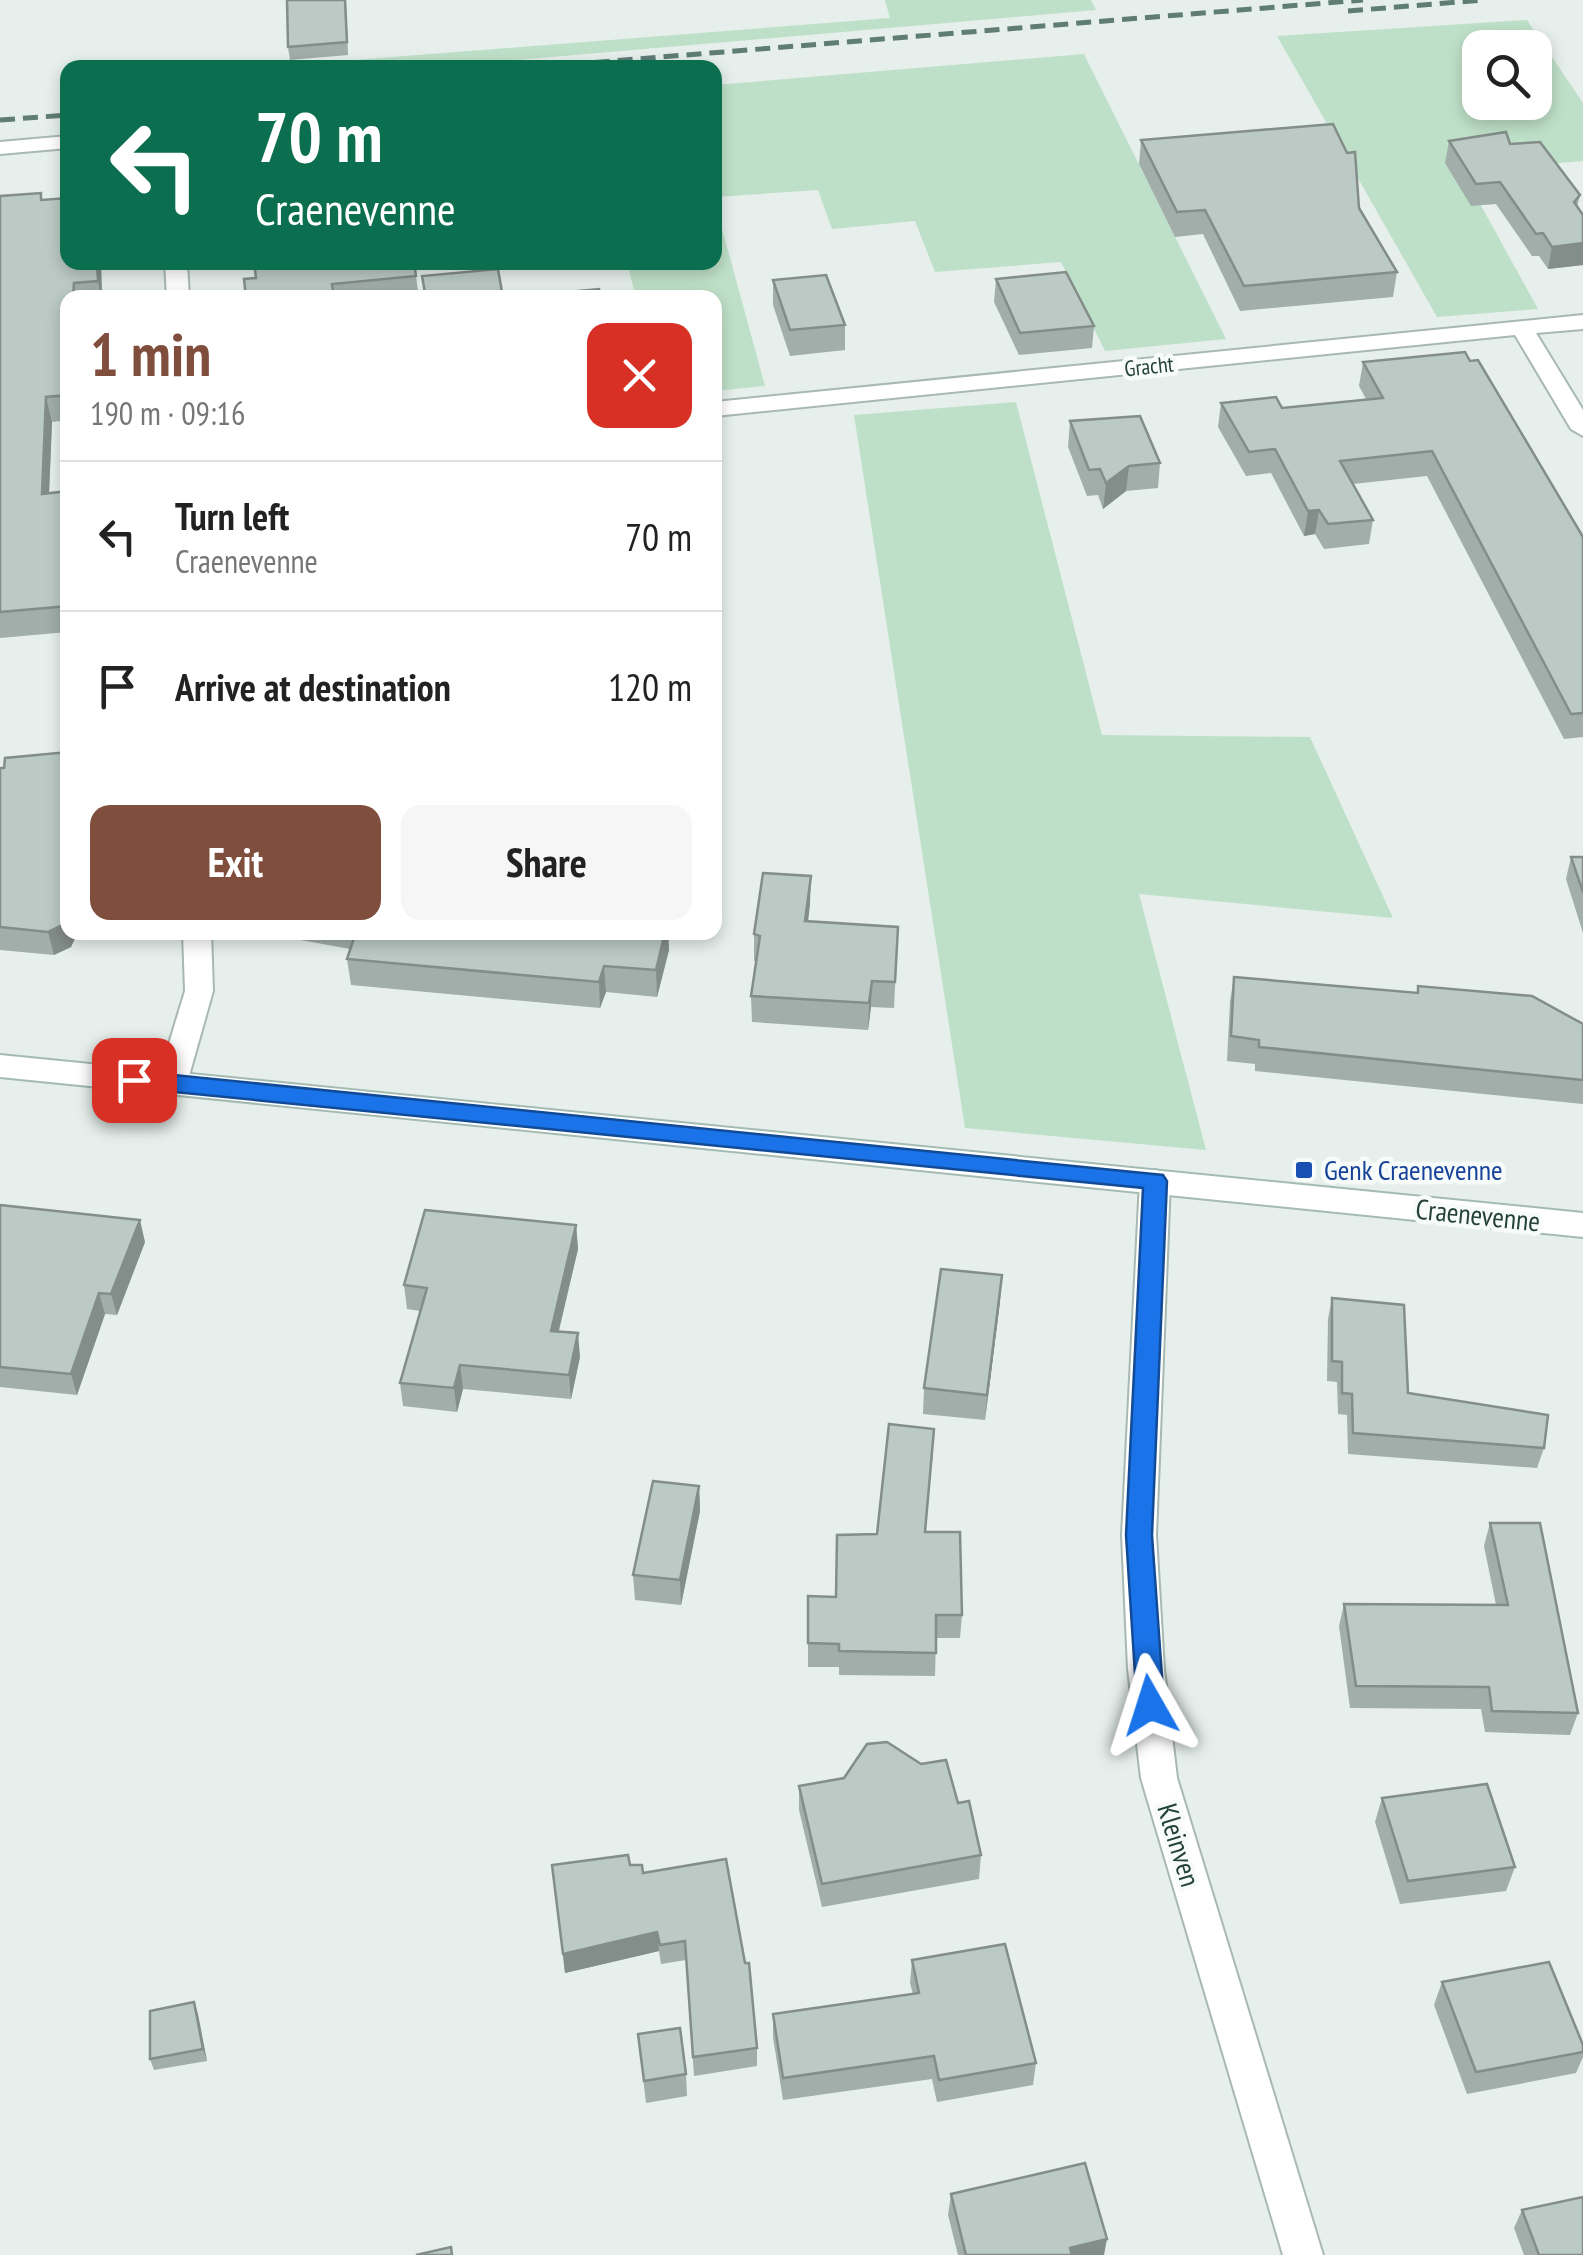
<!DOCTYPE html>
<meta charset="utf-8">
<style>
:root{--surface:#fff;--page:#f6f6f6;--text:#222;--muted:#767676;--line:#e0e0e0;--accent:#804e3d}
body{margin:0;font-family:"PT Sans Narrow",sans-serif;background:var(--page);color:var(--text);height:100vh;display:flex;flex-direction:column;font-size:38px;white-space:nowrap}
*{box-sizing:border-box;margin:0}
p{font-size:32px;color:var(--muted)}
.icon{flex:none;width:55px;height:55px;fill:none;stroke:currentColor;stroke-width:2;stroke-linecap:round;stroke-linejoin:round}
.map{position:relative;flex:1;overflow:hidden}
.drawer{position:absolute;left:60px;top:290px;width:662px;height:650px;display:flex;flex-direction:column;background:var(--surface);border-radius:20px;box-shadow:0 5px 15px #0003}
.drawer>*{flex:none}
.guide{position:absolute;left:60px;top:60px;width:662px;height:210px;border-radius:20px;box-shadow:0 5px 15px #0003;background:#0b6e4f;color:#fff;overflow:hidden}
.controls{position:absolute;left:1462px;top:30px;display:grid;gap:20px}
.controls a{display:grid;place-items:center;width:90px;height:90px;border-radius:20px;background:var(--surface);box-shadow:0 5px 15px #0003;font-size:50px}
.pin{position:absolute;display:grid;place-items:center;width:85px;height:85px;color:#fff;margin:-42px;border-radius:20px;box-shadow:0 5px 15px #0006}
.me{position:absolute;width:110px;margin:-55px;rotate:354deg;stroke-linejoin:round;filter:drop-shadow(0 0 8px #0008)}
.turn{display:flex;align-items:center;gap:35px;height:210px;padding:0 30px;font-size:45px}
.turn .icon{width:130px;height:130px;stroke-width:2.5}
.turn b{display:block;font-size:70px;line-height:85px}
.round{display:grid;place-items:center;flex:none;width:105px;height:105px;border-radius:20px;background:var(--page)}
.headline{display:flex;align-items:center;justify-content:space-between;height:170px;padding:0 30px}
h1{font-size:60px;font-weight:700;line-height:75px;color:var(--accent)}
.action{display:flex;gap:20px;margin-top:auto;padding:20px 30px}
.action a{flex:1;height:115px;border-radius:20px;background:var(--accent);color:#fff;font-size:40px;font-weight:700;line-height:115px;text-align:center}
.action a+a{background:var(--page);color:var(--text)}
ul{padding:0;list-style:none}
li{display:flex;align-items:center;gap:30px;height:150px;padding:0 30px;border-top:2px solid var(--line)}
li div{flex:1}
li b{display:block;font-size:38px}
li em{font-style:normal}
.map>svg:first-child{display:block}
.green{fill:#bfe0c8;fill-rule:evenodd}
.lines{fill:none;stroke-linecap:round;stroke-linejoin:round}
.street-casing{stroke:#a8b8b2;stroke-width:4}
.secondary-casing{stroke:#a4bbb3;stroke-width:4}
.street{fill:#fff;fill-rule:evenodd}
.secondary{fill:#fff;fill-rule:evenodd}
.rail{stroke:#5f7d75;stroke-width:5;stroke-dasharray:15 8;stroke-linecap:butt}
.wall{fill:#a1aea9}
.shaded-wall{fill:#838d89}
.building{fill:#bbcac4;stroke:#838d89;stroke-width:2.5}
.route{fill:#1a73e8;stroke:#114b97;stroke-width:2.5}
.transit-dot{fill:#1a4fb4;stroke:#f7fbf9;stroke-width:4}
.labels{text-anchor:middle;stroke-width:9;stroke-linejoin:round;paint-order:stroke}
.far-street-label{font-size:22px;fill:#24423a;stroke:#f7fbf9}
.transit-label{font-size:28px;fill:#164399;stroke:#f7fbf9;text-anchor:start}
.street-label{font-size:28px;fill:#24423a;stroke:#f7fbf9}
</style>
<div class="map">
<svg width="1583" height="2255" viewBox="0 0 1583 2255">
<rect width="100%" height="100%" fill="#e6efeb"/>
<g class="green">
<polygon points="885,0 1091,0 1096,10 437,67 266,67 890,18"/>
<path d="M1527 20 1583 103V161L1462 171 1538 309 1437 317 1277 36ZM1480 48H1535V102H1480Z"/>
<polygon points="1084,54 1226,339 1105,351 1061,262 935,272 915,221 832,229 818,190 715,197 715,85"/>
<polygon points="715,203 765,386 715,391 715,298 636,297 627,263 715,262"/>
<polygon points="1016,402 1102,735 1310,737 1393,918 1139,894 1206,1150 965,1128 854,415"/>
</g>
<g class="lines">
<defs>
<g id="street">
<polygon points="68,136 68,148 0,154 0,142"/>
<polygon points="165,262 187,262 189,298 167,298"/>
<polygon points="1583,315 1583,329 1536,333 1583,410 1583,436 1571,429 1515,335 715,416 715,402"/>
<polygon points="183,932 211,932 213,991 187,1083 182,1091 172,1094 162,1091 157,1083 185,991"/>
<polygon points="1155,1170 1166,1173 1170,1181 1156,1535 1164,1669 1177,1778 1323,2255 1283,2255 1141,1778 1128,1669 1122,1535 1140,1181 1144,1173"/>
</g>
<polygon id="secondary" points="0,1055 1583,1213 1583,1237 0,1077"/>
</defs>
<use href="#street" class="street-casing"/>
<use href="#secondary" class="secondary-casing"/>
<use href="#street" class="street"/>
<use href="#secondary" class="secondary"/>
<g class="rail">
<polyline points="1348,11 1483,0"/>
<polyline points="526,68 1363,0"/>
<polyline points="0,120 68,115"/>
</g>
</g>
<g class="wall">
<polygon points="346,0 348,55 290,60 288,47"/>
<polygon points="1141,140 1397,272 1393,297 1240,311 1203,234 1175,237 1139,164"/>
<polygon points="1449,141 1510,144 1580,195 1577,207 1583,215 1583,265 1548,269 1539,256 1532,256 1496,204 1471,206 1445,163"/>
<polygon points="41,193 42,200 101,262 102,298 68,298 68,420 52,422 49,493 68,491 68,632 0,638 0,196"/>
<polygon points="416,276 419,298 246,298 244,279"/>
<polygon points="996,279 1094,326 1092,348 1019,355 994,302"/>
<polygon points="773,280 845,325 845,350 790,356 773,305"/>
<polygon points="1363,362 1583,537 1583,737 1564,739 1427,476 1353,484 1373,520 1369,544 1324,549 1315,534 1304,536 1271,473 1246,476 1218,427 1221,403 1282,408 1366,399 1359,386"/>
<polygon points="1070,421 1160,463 1158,488 1126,491 1103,509 1098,495 1087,496 1068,447"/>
<polygon points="0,768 68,932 78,932 71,947 54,955 0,950"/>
<polygon points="1571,857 1583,857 1583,933 1566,879"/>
<polygon points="810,903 808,921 898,927 894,1008 871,1007 868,1030 752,1022 751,996 756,961 754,961 754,934"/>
<polygon points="272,932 668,932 669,950 657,997 606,992 600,1008 351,985 347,959 350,949 273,935"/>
<polygon points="1234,977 1417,993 1418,986 1583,1024 1583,1104 1255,1071 1255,1064 1227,1061 1230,1001"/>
<polygon points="0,1205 145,1242 117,1315 105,1314 77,1395 0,1387"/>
<polygon points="576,1225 578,1249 559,1331 580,1357 571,1399 463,1389 457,1412 403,1406 400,1383 420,1311 407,1309 404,1285"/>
<polygon points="1332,1298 1408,1393 1544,1448 1537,1468 1348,1454 1347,1415 1338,1414 1337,1382 1327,1381 1328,1319"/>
<polygon points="1000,1301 985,1420 923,1414 924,1388"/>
<polygon points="933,1453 925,1532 962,1615 960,1638 936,1638 935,1676 839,1675 839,1667 808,1667 808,1596 836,1597"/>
<polygon points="699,1486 700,1511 681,1605 635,1600 633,1575"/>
<polygon points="1490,1523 1578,1713 1570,1735 1485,1732 1481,1709 1350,1708 1339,1626 1344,1604 1496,1605 1484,1546"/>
<polygon points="799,1786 958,1803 981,1855 979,1879 822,1907 799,1810"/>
<polygon points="1382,1798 1515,1867 1506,1891 1400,1904 1375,1822"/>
<polygon points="552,1865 630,1865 643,1873 757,2048 757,2066 694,2076 686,1960 661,1964 659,1951 565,1973"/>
<polygon points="912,1960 1036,2063 1033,2085 937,2102 932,2079 783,2100 773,2037 773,2014 913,1994 910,1983"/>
<polygon points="1442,1982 1583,2045 1583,2057 1576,2073 1467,2094 1434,2005"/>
<polygon points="194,2002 207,2061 154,2070 150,2059"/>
<polygon points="638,2034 686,2074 687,2096 646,2103"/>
<polygon points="951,2194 1104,2255 958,2255 948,2215"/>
<polygon points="1522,2210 1583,2255 1524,2255 1514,2228"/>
</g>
<g class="shaded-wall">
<polygon points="1583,243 1583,265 1548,269 1552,247"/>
<polygon points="97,262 101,262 102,298 101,298 98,281"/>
<polygon points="46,397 52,422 48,519 42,494"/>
<polygon points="1129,466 1126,491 1103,509 1106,483"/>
<polygon points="1319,510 1315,534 1304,536 1308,511"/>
<polygon points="811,876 810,903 805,948 805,921"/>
<polygon points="68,919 68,932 78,932 71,947 54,955 48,932"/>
<polygon points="665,932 668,932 669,950 657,997 656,970"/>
<polygon points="604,966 606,992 600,1008 599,982"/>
<polygon points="872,981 871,1007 868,1030 869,1003"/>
<polygon points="140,1220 145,1242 117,1315 111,1294"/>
<polygon points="576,1225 578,1249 553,1354 551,1331"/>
<polygon points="1002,1275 1000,1301 985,1420 987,1395"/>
<polygon points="99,1293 105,1314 77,1395 71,1374"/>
<polygon points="578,1333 580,1357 571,1399 569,1375"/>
<polygon points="460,1365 463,1389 457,1412 454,1388"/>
<polygon points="699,1486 700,1511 681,1605 680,1580"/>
<polygon points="657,1932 659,1951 565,1973 563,1954"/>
<polygon points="194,2002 198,2014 207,2061 203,2049"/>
<polygon points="1107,2239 1104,2255 1069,2255 1070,2248"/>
</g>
<g class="building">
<polygon points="287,0 345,0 347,42 288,47"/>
<polygon points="1333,124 1347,153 1355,152 1359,208 1397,272 1244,286 1205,210 1177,212 1141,140"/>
<polygon points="1506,132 1510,144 1540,142 1580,195 1574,202 1583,215 1583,243 1552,247 1543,233 1536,234 1500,182 1476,184 1449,141"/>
<polygon points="41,193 41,200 68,198 68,262 97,262 98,281 74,283 73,298 68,298 68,395 46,397 42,494 68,491 68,606 0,612 0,196"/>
<polygon points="254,262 414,262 416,276 332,284 334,298 246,298 244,279 256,278"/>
<polygon points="498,269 503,298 426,298 422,276"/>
<polygon points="1066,272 1094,326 1020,333 996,279"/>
<polygon points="826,275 845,325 790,330 773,280"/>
<polygon points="599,289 600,298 504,298"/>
<polygon points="1465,352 1470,361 1478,360 1583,537 1583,713 1571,714 1432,451 1340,461 1373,520 1328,524 1319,510 1308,511 1275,449 1249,452 1221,403 1276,397 1282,408 1383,398 1363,362"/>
<polygon points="1140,416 1160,463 1129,466 1106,483 1100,469 1089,470 1070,421"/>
<polygon points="68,752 68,919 65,924 48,932 0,927 0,768 4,768 5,758"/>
<polygon points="1571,857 1583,857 1583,892"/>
<polygon points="763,873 811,876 805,921 898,927 895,982 872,981 869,1003 751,996 760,936 754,934"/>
<polygon points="356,932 665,932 656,970 604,966 599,982 347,959"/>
<polygon points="1234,977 1418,993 1418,986 1532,996 1583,1024 1583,1080 1259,1047 1259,1040 1231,1036"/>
<polygon points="0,1205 140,1220 111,1294 99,1293 71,1374 0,1367"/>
<polygon points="425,1210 576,1225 551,1331 578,1333 569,1375 460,1365 454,1388 400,1383 427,1288 404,1285"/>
<polygon points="941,1269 1002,1275 987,1395 924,1388"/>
<polygon points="1332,1298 1404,1305 1408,1393 1548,1415 1544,1448 1353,1433 1352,1394 1342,1393 1342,1362 1332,1361"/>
<polygon points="889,1424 934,1429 925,1532 960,1532 962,1615 936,1615 936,1653 839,1651 839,1644 808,1643 808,1596 836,1597 837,1535 877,1534"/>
<polygon points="653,1481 699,1486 680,1580 633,1575"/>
<polygon points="1490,1523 1540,1523 1578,1713 1492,1711 1489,1687 1356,1686 1344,1604 1508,1605"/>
<polygon points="887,1742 921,1764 946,1760 958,1803 969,1801 981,1855 822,1884 799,1786 844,1778 867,1744"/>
<polygon points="1487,1784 1515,1867 1408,1881 1382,1798"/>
<polygon points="628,1855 630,1865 642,1865 643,1873 726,1859 745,1963 749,1963 757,2048 693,2057 685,1941 660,1945 657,1932 563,1954 552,1865"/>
<polygon points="1005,1944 1036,2063 939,2080 934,2056 783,2078 773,2014 919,1993 912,1960"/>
<polygon points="1549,1962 1583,2045 1583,2052 1476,2072 1442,1982"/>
<polygon points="194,2002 203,2049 150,2059 150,2011"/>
<polygon points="680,2028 686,2074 644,2081 638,2034"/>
<polygon points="1085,2163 1107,2239 1070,2248 1072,2255 966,2255 951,2194"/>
<polygon points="1583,2197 1583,2255 1539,2255 1522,2210"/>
<polygon points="451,2247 452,2255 416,2255"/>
</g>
<polygon class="route" points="134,1071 1163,1175 1167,1181 1152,1535 1164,1705 1160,1714 1150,1717 1141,1714 1137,1705 1126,1535 1143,1188 134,1088 123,1080"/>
<rect class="transit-dot" x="1294" y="1160" width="20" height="20" rx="5"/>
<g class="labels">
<g class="far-street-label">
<text transform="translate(1149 366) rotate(-6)" y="8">Gracht</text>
</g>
<g class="transit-label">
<text x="1324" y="1180">Genk Craenevenne</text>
</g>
<g class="street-label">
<text transform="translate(1478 1215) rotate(6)" y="10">Craenevenne</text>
<text transform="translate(1179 1845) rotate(73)" y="10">Kleinven</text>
</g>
</g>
</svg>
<div class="controls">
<a><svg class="icon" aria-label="search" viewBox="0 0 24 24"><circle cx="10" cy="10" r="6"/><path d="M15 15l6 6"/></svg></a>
</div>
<div class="pin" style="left:134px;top:1080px;background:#d93025"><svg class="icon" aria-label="arrive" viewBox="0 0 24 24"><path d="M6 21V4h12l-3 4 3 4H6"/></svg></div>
<svg class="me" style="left:1150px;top:1705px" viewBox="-20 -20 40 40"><path d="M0-17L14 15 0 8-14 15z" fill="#1a73e8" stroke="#fff" stroke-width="4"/></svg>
<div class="guide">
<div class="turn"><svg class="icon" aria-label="left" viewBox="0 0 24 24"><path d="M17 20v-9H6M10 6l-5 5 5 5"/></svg><div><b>70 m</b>Craenevenne</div></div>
</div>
<section class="drawer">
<div class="headline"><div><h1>1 min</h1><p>190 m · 09:16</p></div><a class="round" style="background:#d93025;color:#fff"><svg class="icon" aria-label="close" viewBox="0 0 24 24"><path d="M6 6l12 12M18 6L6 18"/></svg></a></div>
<ul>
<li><svg class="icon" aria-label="left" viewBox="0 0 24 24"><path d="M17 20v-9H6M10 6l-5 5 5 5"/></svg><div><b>Turn left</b><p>Craenevenne</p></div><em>70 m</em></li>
<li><svg class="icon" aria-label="arrive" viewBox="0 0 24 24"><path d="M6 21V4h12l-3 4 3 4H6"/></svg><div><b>Arrive at destination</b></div><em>120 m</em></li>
</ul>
<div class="action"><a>Exit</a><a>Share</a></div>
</section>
</div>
